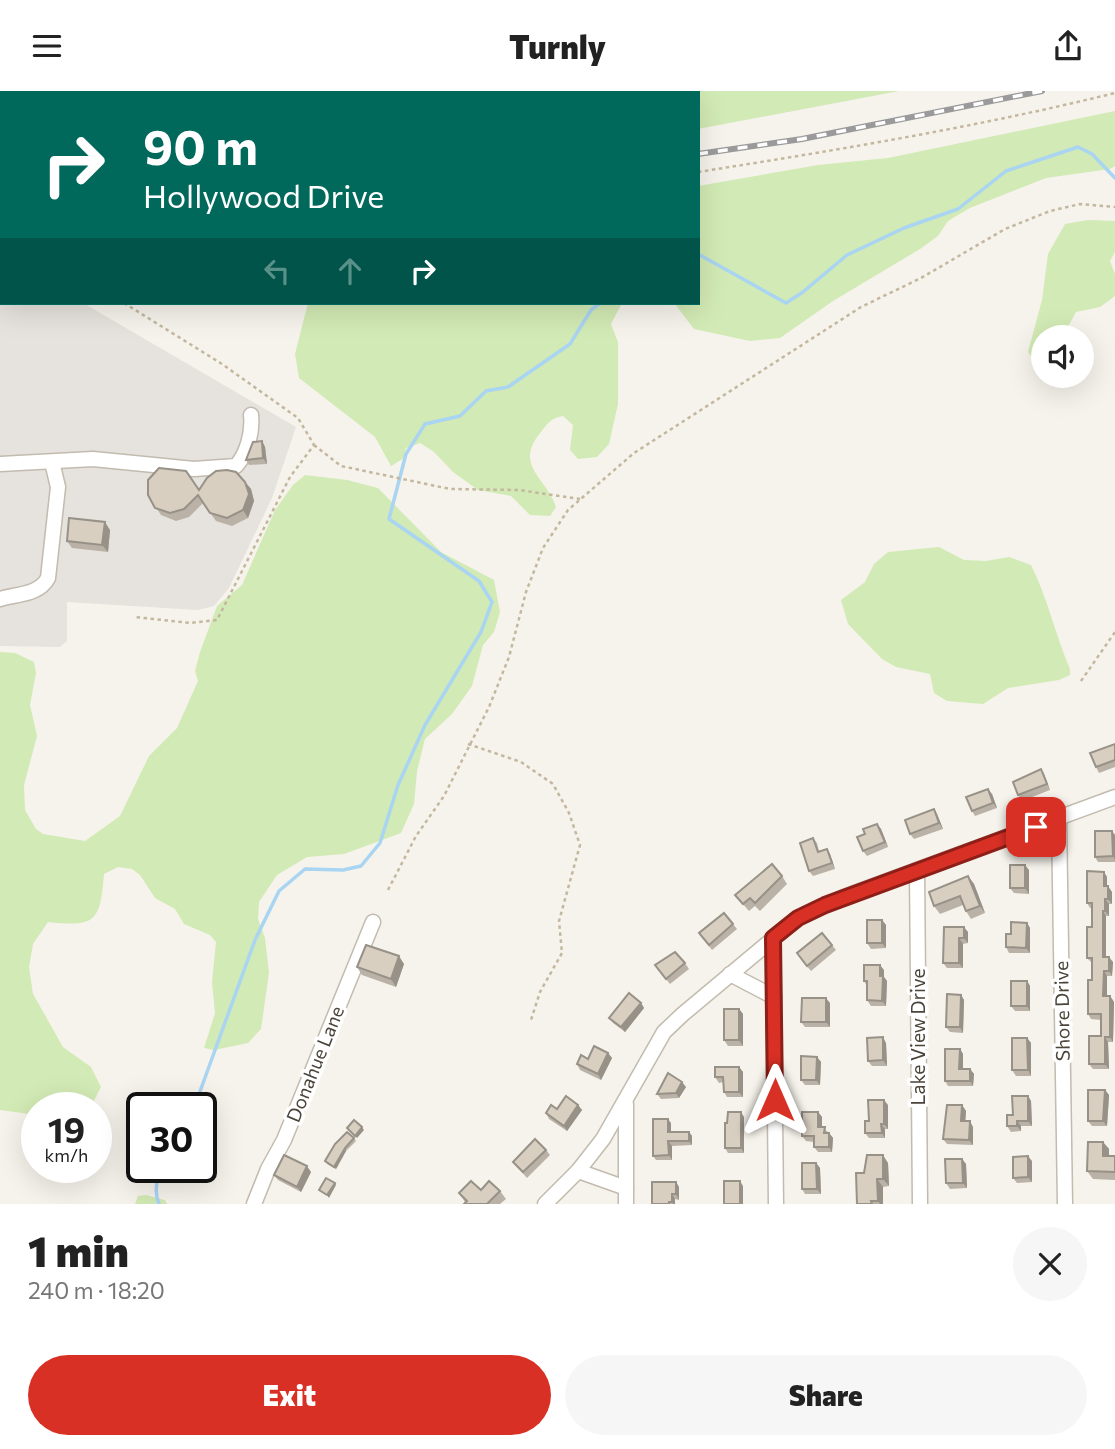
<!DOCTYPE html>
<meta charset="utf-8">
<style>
:root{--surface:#fff;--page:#f6f6f6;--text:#222;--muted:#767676;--accent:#d93025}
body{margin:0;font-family:Commissioner,sans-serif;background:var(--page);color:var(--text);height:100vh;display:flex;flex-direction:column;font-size:26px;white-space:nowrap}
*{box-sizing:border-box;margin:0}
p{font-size:23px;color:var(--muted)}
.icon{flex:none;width:38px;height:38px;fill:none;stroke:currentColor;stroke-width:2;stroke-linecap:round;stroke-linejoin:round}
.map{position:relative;height:1113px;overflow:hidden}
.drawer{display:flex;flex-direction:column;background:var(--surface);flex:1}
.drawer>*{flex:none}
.hud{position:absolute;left:0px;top:0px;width:700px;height:214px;box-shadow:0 7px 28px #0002;background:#00695c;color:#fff;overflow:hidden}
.tools{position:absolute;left:1031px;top:234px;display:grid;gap:14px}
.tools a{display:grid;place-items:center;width:63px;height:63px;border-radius:50%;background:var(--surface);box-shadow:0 7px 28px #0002;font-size:35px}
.speed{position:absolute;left:21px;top:1001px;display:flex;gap:14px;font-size:35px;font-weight:700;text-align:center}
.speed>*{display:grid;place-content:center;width:91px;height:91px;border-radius:50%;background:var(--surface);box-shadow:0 7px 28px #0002;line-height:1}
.speed small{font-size:18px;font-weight:400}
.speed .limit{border:4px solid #111;border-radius:10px;background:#fff;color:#111}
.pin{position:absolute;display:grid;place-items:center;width:60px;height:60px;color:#fff;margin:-30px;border-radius:14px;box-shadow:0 4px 10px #0006}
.me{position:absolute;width:77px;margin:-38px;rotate:0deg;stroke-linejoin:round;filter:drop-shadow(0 0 5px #0008)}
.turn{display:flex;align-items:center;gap:24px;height:147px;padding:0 28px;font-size:32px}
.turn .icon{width:91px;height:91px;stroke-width:2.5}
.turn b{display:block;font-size:49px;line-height:60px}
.lanes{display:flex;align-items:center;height:66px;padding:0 28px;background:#0003;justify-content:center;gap:35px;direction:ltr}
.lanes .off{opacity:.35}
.round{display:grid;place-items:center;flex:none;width:74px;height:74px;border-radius:37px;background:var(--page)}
.head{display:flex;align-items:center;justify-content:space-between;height:119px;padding:0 28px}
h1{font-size:42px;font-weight:800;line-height:52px}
.action{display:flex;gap:14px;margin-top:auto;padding:14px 28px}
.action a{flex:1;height:80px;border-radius:42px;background:var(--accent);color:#fff;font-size:28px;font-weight:800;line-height:80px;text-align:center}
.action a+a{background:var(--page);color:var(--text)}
header{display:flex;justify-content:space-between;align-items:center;height:91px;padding:0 28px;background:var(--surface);font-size:32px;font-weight:800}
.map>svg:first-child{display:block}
.industrial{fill:#e6e2dd}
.green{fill:#d2eab5}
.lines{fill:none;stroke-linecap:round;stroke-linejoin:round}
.stream{stroke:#a9d4f2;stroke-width:3.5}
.minor-casing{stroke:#c2bbae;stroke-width:17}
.path{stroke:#c4b79f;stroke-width:2.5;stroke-dasharray:3.5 3.5;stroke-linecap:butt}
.minor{stroke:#fff;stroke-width:14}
.rail-casing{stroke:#9a9a9a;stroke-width:6}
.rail{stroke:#fff;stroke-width:3.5;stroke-dasharray:10;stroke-linecap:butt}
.wall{fill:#bab2a6}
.shaded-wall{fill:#979187}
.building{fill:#d8cfc1;stroke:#979187;stroke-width:2}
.route-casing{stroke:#8d1f18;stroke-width:18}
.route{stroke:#d93025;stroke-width:12}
.labels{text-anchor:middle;stroke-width:7;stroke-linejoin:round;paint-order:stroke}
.street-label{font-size:19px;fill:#4b4439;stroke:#fff}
</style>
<header><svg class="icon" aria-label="menu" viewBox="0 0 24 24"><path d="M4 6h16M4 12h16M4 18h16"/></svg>Turnly<svg class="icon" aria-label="share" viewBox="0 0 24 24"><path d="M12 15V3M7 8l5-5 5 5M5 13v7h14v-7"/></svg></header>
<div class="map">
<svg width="1115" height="1113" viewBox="0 0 1115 1113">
<rect width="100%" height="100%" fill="#f6f3ec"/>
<polygon class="industrial" points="0,164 2,212 83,212 296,336 272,407 229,497 214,515 198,519 67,511 67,550 60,556 0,555"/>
<g class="green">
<polygon points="496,0 643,0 645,2 495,2"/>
<polygon points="695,0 899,0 698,38 698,2 690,2"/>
<polygon points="1115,20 1115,75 1110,78 1046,87 970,117 948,130 938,145 920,158 833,210 780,247 750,250 694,238 674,212 698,212 698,95 818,74 888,67"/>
<polygon points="1088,129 1115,130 1115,161 1110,170 1115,183 1115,205 1100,216 1076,221 1062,247 1043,247 1043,269 1036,272 1028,261 1042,209 1048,163 1065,133"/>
<path d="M308 212H622L611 233 618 251V313L609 353 597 366 578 368 570 359 573 334 563 325C551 327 548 332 541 341 513 374 546 386 556 416L550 425 530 424 511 405 478 399 453 381 434 361 420 352 406 357 404 367 391 375 375 346 299 287 295 263Z"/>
<path d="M305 384 347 389 378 397 441 461 494 489 500 521 494 541 483 554 472 595 452 623 425 648 417 680 414 713 401 742 344 763 307 766 277 784 259 811 258 828 265 847 269 882 261 938 248 952 214 959 204 957 215 922 212 891 216 851 210 844 184 833 175 818 155 807 140 784 132 778 118 776 104 783C100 831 96 836 48 831L33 853 29 876 33 903 63 956 91 976 101 996 90 1017H37V1024L0 1019V561L15 562 34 571 36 582 30 614 37 645 24 694 25 719 36 738 43 743 85 750 120 725 149 665 177 637 198 590 195 580 200 561 217 515 242 494 275 419 293 394Z"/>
<path d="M939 456 964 469 986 470 1009 466 1031 474C1048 508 1055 543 1070 578V584L1059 589 1008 597 983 613 947 610 934 602 930 583 896 576 882 568 848 533 841 509 865 491 874 473 888 461Z"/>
<polygon points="146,1104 165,1109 167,1113 135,1113 138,1105"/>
</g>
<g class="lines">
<g class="stream">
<polyline points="698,163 786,212 803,201 847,164 904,137 958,118 1006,80 1078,56 1092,63 1115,87"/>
<polyline points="194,1017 255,849 279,800 305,778 343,779 361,775 380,752 398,694 425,634 481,541 492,511 479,490 389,428 406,363 425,333 460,325 486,300 508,296 570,253 591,219 600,212"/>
<path d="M159 1113C154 1100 156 1087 165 1076"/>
</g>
<defs>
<g id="minor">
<polyline points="271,0 273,2"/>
<polyline points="325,0 327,2"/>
<polyline points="94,2 102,0"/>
<polyline points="430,2 432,0"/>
<polyline points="0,7 2,7"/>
<path d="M0 373 93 368 194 378 236 375C247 363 253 341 251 324"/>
<path d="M0 508C17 503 39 504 48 487L58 396 52 371"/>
<polyline points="1059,727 1065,1113"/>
<polyline points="917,779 920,1113"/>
<polyline points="773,847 776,1113"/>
<polyline points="730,883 774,906"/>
<polyline points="626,1013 626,1113"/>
<polyline points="578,1080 626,1097"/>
<polyline points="254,1113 268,1078 284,1049 373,831"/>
<polyline points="545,1113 578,1080 603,1048 664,941 683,923 798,827 844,806 1115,706"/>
</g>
</defs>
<use href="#minor" class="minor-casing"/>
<g class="path">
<path d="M698 81C838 59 977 36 1115 2"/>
<polyline points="0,142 2,142"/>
<polyline points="124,212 222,273 298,327 314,354 290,386 217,529 190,532 135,526"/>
<polyline points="314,354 341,375 450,398 519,399 580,408"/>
<polyline points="1081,590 1115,541"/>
<polyline points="468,653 521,671 553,693 569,722 580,754 559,830 562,862 540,901 531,929"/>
<polyline points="388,799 416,745 444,705 489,616 509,566 526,501 543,457 568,419 634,362 861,216 921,187 1005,138 1050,120 1080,113 1115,116"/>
</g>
<use href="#minor" class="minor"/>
<defs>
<g id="rail">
<polyline points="698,63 802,48 1042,0"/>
<polyline points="0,89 2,89"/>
<polyline points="0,126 2,125"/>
</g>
</defs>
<use href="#rail" class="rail-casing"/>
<use href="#rail" class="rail"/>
</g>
<g class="wall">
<polygon points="262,350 265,356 267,373 249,374 246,369"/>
<polygon points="245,391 251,398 254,410 248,427 232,435 216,430 203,412 189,426 176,430 161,424 148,404 199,398"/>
<polygon points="110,439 108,461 72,457 67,450"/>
<polygon points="1115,653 1115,676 1099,682 1096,676"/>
<polygon points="1041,678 1044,683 1050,699 1022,710 1018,704"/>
<polygon points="992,703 997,717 975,725 972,720"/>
<polygon points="934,718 937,723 943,738 914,748 910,743"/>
<polygon points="877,733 881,738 888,756 867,765 863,760 865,743"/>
<polygon points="1115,744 1115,771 1098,771 1095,766"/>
<polygon points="813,747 817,752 819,760 827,758 830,763 835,778 813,785 809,780"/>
<polygon points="1029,779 1029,803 1014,802 1010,797"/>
<polygon points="1104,781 1107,786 1107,795 1112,801 1112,813 1109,813 1109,825 1106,825 1106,866 1113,871 1112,885 1107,885 1107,905 1110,905 1114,911 1113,951 1108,951 1109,978 1093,978 1089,973 1101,945 1101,929 1091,928 1088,923 1092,889 1092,872 1087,867 1092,836 1092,817 1090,817 1087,812"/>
<polygon points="782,785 787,793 760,820 755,815 749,820 735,804"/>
<polygon points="968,785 974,793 985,822 971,828 966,820 963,814 940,823 934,815"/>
<polygon points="724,822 737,838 712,859 699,842"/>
<polygon points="882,829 886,834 886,857 871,858 867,852"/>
<polygon points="1027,832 1030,837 1030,862 1009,862 1006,856 1011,843"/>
<polygon points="944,836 968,841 968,852 963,853 963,877 947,877 943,872"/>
<polygon points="822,842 836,859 811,880 800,867"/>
<polygon points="685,872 689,878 670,893 655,874"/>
<polygon points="404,873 396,896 362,884 357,876"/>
<polygon points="884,879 884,886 887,890 886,915 871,915 867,909 867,895 864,890"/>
<polygon points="1027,890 1030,895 1030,920 1015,920 1011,915"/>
<polygon points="961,904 964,909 963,942 950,941 946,936"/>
<polygon points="641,912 644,917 625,941 613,932 609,927"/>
<polygon points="830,912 830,936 805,936 801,931"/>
<polygon points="739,918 743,923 743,955 728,955 724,949"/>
<polygon points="1027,947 1031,952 1031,985 1016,985 1012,979"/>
<polygon points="886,952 887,975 872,975 868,970"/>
<polygon points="960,958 963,963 963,978 970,978 974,983 973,995 948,995 945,990"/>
<polygon points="608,962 612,967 601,989 580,979 577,973 588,968"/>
<polygon points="817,966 821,971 820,994 805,994 801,989"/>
<polygon points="739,976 743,981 743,1006 727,1006 724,1001 723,991 719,992 715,986"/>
<polygon points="686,996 679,1007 661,1008 657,1003"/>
<polygon points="1105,999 1109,1004 1107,1035 1092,1035 1088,1030"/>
<polygon points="1028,1005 1031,1010 1032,1035 1021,1035 1021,1040 1011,1041 1007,1035"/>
<polygon points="578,1014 582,1019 567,1040 549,1028 546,1022 557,1018"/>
<polygon points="888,1014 888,1038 885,1038 885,1047 869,1047 865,1042 869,1030"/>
<polygon points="962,1014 966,1020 965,1030 973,1036 973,1054 947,1053 943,1048"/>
<polygon points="818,1021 822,1026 822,1036 828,1041 833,1047 832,1061 818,1061 814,1056 814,1051 806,1050 802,1045"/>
<polygon points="744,1026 744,1062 728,1062 725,1057"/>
<polygon points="671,1032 671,1041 689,1041 692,1045 692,1054 672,1055 672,1069 656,1069 653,1065"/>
<polygon points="354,1047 356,1050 346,1060 336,1078 327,1073 325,1070"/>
<polygon points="1103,1051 1109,1058 1109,1065 1115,1065 1115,1089 1093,1088 1087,1080"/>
<polygon points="546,1059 550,1064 527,1087 513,1071"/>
<polygon points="962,1068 966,1073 967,1097 950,1098 946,1092"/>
<polygon points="1032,1070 1032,1091 1017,1092 1013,1087"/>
<polygon points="816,1072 820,1077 821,1103 805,1103 802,1098"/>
<polygon points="888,1072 889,1095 883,1096 883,1113 857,1113 864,1082"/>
<polygon points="311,1081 301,1101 278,1089 274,1084"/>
<polygon points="676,1091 679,1096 679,1109 675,1108 675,1113 652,1113"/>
<polygon points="481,1099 500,1100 506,1108 500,1113 464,1113 465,1111 459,1102"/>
</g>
<g class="shaded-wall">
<polygon points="262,350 265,356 267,373 263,367"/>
<polygon points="245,391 251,398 254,410 248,427 243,419"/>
<polygon points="105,431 110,439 108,461 102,454"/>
<polygon points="1041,678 1044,683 1050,699 1047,693"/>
<polygon points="988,698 992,703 997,717 993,712"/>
<polygon points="934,718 937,723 943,738 939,732"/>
<polygon points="877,733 881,738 888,756 885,751"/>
<polygon points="1112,740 1115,744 1115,769 1113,765"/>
<polygon points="827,758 830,763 835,778 832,772"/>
<polygon points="1025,774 1029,779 1029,803 1025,797"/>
<polygon points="1104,781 1107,786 1107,801 1104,795"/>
<polygon points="968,785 974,793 985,822 980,815"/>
<polygon points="1108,795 1112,801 1112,813 1108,808"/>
<polygon points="1105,808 1109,813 1109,825 1105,820"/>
<polygon points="1103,820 1106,825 1106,871 1103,866"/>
<polygon points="882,829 886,834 886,857 882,852"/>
<polygon points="1027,832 1030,837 1030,862 1026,857"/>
<polygon points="964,836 968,841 968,852 964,847"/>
<polygon points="959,847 963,853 963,877 959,872"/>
<polygon points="399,865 404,873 396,896 391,888"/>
<polygon points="1109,866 1113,871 1112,885 1109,880"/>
<polygon points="880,874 884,879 884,886 887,890 886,915 882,910 880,885"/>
<polygon points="1104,880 1107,885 1107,911 1103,905"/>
<polygon points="1027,890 1030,895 1030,920 1027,915"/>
<polygon points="961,904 964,909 963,942 960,936"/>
<polygon points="1110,905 1114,911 1113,951 1110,946"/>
<polygon points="826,907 830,912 830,936 826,931"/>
<polygon points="641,912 644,917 625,941 621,936"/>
<polygon points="739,918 743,923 743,955 739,949"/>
<polygon points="883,946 886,952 887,975 883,969"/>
<polygon points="1105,946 1108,951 1109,978 1105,973"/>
<polygon points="1027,947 1031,952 1031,985 1028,979"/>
<polygon points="960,958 963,963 963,983 959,978"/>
<polygon points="608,962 612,967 601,989 598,983"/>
<polygon points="817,966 821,971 820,994 816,989"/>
<polygon points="739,976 743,981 743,1006 739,1001"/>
<polygon points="970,978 974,983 973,995 970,990"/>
<polygon points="682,991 686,996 679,1007 676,1002"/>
<polygon points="1105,999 1109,1004 1107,1035 1103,1030"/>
<polygon points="1028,1005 1031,1010 1032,1035 1028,1030"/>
<polygon points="884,1009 888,1014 888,1038 884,1033"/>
<polygon points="578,1014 582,1019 567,1040 564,1035"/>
<polygon points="962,1014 966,1020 965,1035 961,1030"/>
<polygon points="741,1021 744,1026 744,1062 741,1057"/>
<polygon points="818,1021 822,1026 822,1041 818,1036"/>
<polygon points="668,1028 671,1032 671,1045 668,1041"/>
<polygon points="970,1030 973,1036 973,1054 969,1049"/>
<polygon points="1017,1030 1021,1035 1021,1040 1017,1035"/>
<polygon points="881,1033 885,1038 885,1047 882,1042"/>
<polygon points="362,1036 364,1039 357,1047 355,1045"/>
<polygon points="689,1041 692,1045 692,1054 689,1050"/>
<polygon points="829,1042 833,1047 832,1061 829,1056"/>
<polygon points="668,1050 672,1055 672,1069 669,1064"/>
<polygon points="1103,1051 1109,1058 1109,1073 1103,1065"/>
<polygon points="345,1057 346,1060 336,1078 334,1076"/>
<polygon points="883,1064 888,1072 889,1095 883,1088"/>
<polygon points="1028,1065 1032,1070 1032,1091 1028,1086"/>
<polygon points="962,1068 966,1073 967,1097 963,1092"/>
<polygon points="816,1072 820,1077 821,1103 817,1098"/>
<polygon points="307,1075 311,1081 301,1101 297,1096"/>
<polygon points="877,1088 883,1096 883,1113 880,1113 878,1110"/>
<polygon points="740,1090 743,1095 743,1113 740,1113"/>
<polygon points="676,1091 679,1096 679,1109 676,1103"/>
<polygon points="335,1092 336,1094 329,1107 327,1104"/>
<polygon points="672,1103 675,1108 675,1113 673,1113 672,1111"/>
</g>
<g class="building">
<polygon points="367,0 414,0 412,2 369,2"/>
<polygon points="262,350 263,367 246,369 253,351"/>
<polygon points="159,377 186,380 199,399 207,387 216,380 227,379 236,381 245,391 249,403 243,419 227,427 210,422 198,404 184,418 170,422 155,417 148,404 148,389"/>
<polygon points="69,427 105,431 102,454 67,450"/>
<polygon points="1115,653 1115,669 1096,676 1090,662"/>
<polygon points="1041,678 1047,693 1018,704 1013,691"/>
<polygon points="988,698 993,712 972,720 966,706"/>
<polygon points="934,718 939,732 910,743 905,729"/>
<polygon points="877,733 885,751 863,760 857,746 865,743 863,738"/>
<polygon points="1095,740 1112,740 1113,765 1095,766"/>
<polygon points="813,747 818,761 827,758 832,772 809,780 800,752"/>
<polygon points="772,773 782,785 755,812 750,807 743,813 735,804"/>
<rect x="1010" y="774" width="15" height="23"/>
<polygon points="1087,780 1104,781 1104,795 1108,795 1108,808 1105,808 1105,820 1103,820 1103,866 1109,866 1109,880 1104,880 1103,905 1110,905 1110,946 1105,946 1105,973 1089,973 1089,945 1101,945 1101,923 1088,923 1088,889 1092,889 1092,867 1087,867 1087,836 1092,836 1092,812 1087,812"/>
<polygon points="968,785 980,815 966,820 960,805 934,815 929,801"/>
<polygon points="724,822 733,833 709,854 699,842"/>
<rect x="867" y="829" width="15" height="23"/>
<polygon points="1011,831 1027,832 1026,857 1006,856 1006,843 1011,843"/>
<polygon points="944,836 964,836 964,847 959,847 959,872 943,872"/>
<polygon points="822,842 832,854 807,875 797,862"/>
<polygon points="366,854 399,865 391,888 357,876"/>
<polygon points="675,861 685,872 666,888 655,874"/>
<polygon points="864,874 880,874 880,885 883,885 882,910 867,909 867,890 864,890"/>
<rect x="1011" y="890" width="16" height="25"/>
<polygon points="629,902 641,912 621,936 609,927"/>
<polygon points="947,903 961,904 960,936 946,936"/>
<polygon points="802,907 826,907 826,931 801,931"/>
<rect x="724" y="918" width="15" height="31"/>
<polygon points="883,946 883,969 868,970 867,947"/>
<polygon points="1012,947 1027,947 1028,979 1012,979"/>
<polygon points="594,955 608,962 598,983 577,973 581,964 588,968"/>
<polygon points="945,958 960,958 959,978 970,978 970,990 945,990"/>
<polygon points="801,965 817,966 816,989 801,989"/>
<polygon points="715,976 739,976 739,1001 724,1001 723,986 715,986"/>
<polygon points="668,982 682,991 676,1002 657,1003"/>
<polygon points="1088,999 1105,999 1103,1030 1088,1030"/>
<polygon points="566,1005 578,1014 564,1035 546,1022 551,1014 557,1018"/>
<polygon points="1012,1005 1028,1005 1028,1030 1017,1030 1017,1035 1007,1035 1007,1024 1013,1024"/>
<polygon points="868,1009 884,1009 884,1033 881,1033 882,1042 865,1042 865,1030 869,1030"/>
<polygon points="947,1014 962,1014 961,1030 970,1030 969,1049 943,1048"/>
<polygon points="728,1021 741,1021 741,1057 725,1057 725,1032 727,1032"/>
<polygon points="802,1021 818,1021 818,1036 825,1036 824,1042 829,1042 829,1056 814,1056 814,1045 802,1045"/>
<polygon points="653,1028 668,1028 668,1041 689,1041 689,1050 668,1050 669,1064 653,1065"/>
<polygon points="354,1029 362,1036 355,1045 347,1037"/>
<polygon points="347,1041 354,1047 345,1057 334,1076 325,1070 335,1053"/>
<polygon points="535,1048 546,1059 523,1081 513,1071"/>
<polygon points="1088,1051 1103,1051 1103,1065 1115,1065 1115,1081 1087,1080"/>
<polygon points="284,1064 307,1075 297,1096 274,1084"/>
<polygon points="867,1064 883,1064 883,1088 877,1088 878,1110 871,1110 872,1113 857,1113 856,1082 864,1082"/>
<polygon points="1028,1065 1028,1086 1013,1087 1013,1066"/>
<polygon points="945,1068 962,1068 963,1092 946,1092"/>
<polygon points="802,1072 816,1072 817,1098 802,1098"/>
<polygon points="326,1087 335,1092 327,1104 319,1099"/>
<polygon points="471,1090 481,1099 489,1090 500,1100 487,1113 464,1113 467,1110 459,1102"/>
<rect x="724" y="1090" width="16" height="23"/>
<polygon points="652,1091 676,1091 676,1103 672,1103 672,1111 669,1111 669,1113 652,1113"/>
</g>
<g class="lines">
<defs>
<polyline id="route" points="775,1009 773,847 798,827 825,814 1036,736"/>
</defs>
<use href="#route" class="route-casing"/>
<use href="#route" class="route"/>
</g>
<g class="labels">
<g class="street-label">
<text transform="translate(1062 920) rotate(-91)" y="7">Shore Drive</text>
<text transform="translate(918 946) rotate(-90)" y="7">Lake View Drive</text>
<text transform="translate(315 973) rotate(-68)" y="7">Donahue Lane</text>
</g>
</g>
</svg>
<div class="tools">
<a><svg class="icon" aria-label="sound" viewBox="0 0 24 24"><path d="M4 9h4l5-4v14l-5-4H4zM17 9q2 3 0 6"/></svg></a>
</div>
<div class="speed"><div>19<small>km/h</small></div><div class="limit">30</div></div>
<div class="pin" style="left:1036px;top:736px;background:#d93025"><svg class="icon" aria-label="arrive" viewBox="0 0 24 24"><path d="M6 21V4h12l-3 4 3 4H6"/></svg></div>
<svg class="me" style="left:775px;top:1009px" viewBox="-20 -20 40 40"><path d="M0-17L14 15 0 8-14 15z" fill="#d93025" stroke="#fff" stroke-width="4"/></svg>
<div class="hud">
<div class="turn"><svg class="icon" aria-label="right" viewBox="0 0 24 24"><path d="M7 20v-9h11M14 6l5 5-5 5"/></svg><div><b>90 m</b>Hollywood Drive</div></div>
<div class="lanes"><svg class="icon off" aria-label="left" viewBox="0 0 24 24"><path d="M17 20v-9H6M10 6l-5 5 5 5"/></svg><svg class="icon off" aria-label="ahead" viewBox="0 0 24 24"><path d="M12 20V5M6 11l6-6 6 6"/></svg><svg class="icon" aria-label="right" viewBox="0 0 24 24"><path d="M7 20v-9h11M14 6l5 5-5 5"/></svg></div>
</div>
</div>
<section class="drawer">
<div class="head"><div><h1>1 min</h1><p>240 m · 18:20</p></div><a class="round"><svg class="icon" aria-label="close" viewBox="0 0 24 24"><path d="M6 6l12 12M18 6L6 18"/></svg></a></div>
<div class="action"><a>Exit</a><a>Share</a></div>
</section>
